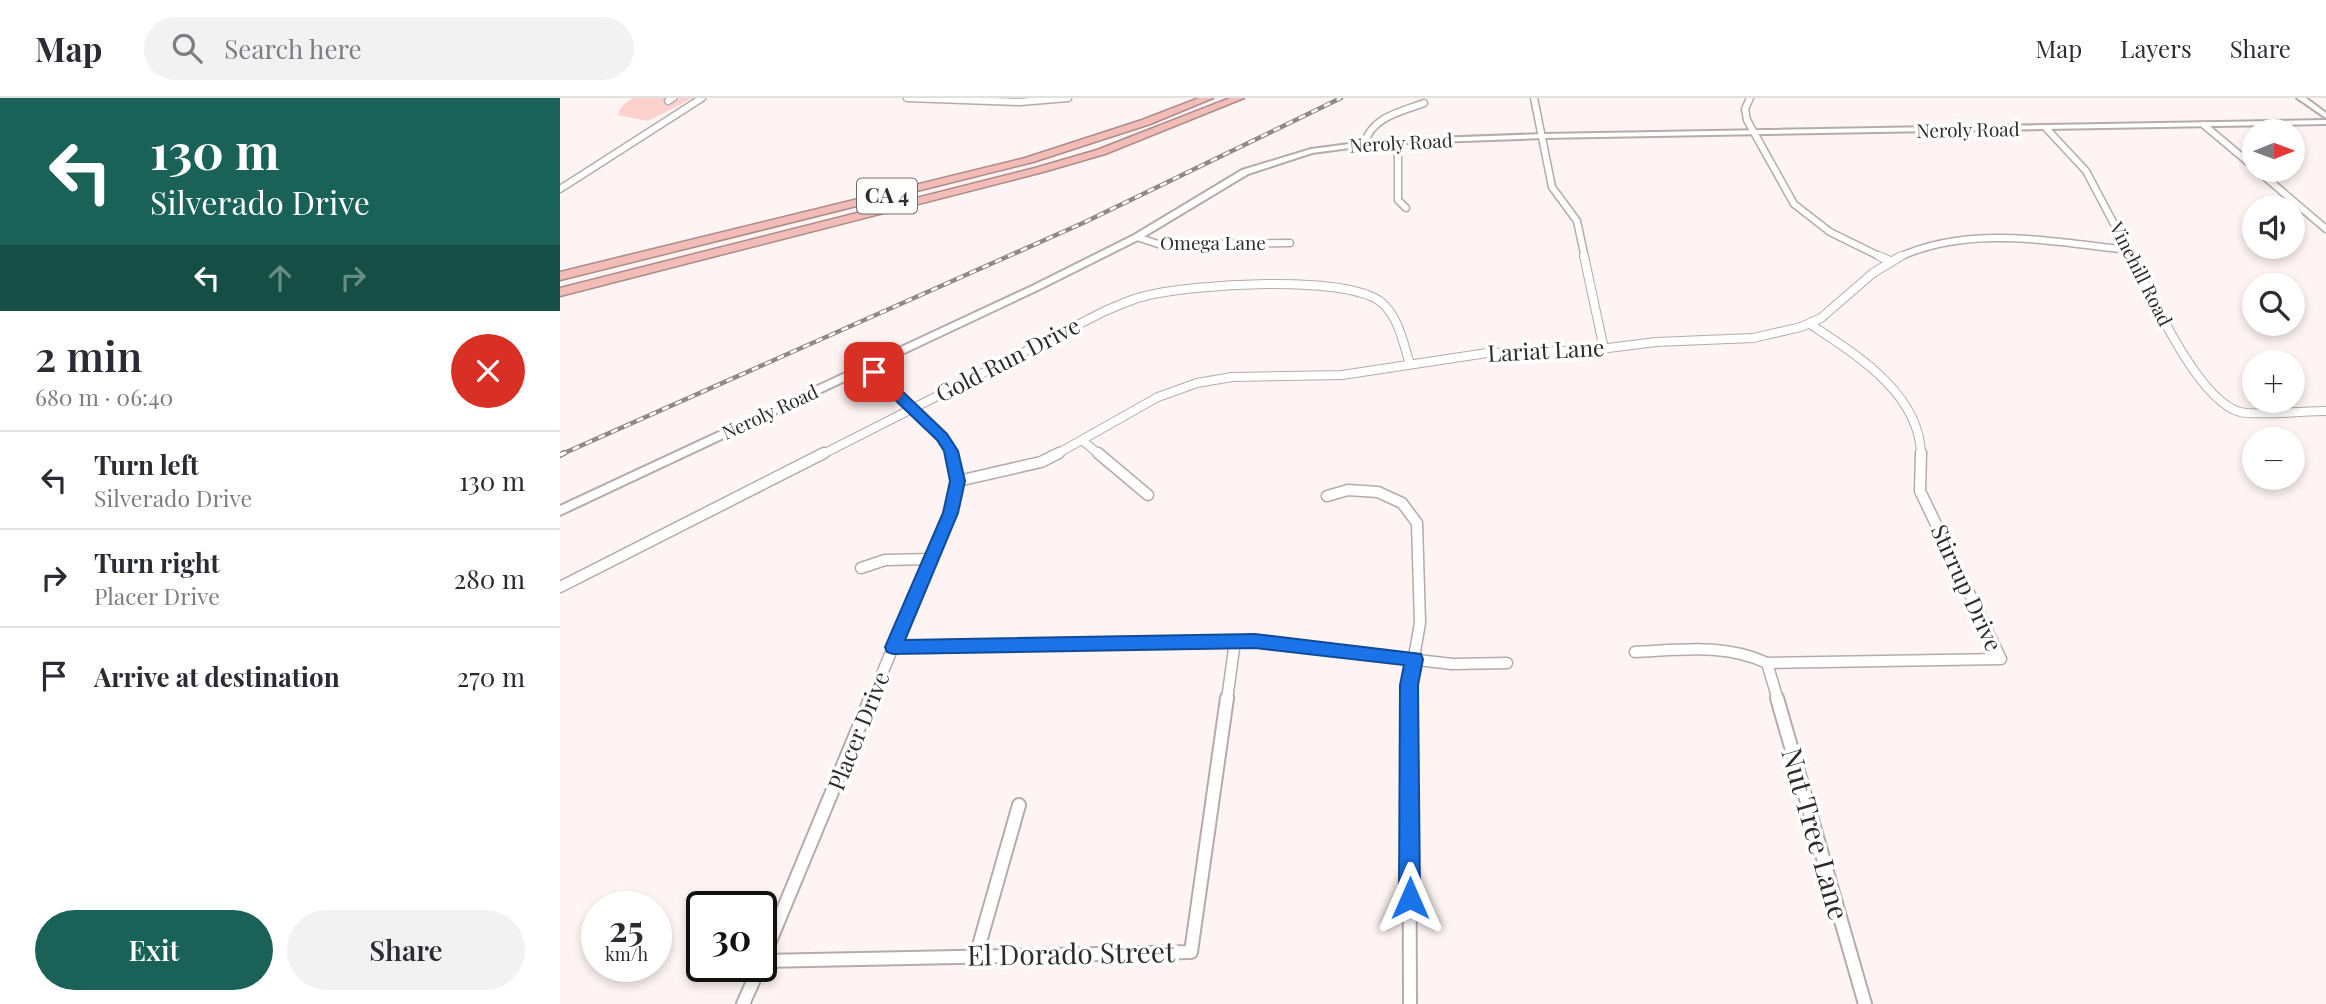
<!DOCTYPE html>
<meta charset="utf-8">
<style>
:root{--surface:#fff;--page:#f2f2f3;--text:#2b2b33;--muted:#7c7c81;--line:#e1e1e2;--accent:#1a6257}
body{margin:0;font-family:"Playfair Display",serif;background:var(--page);color:var(--text);height:100vh;display:flex;flex-direction:column;font-size:26px;white-space:nowrap}
*{box-sizing:border-box;margin:0}
p{font-size:23px;color:var(--muted)}
.icon{flex:none;width:38px;height:38px;fill:none;stroke:currentColor;stroke-width:2;stroke-linecap:round;stroke-linejoin:round}
.map{position:relative;flex:1;overflow:hidden}
.panel{display:flex;flex-direction:column;background:var(--surface);width:560px}
.panel>*{flex:none}
.guide{background:#1a6257;color:#fff;overflow:hidden}
.needle{width:46px;rotate:89deg}
.controls{position:absolute;left:1682px;top:21px;display:grid;gap:14px}
.controls a{display:grid;place-items:center;width:63px;height:63px;border-radius:50%;background:var(--surface);box-shadow:0 4px 10px #0003;font-size:35px}
.speed{position:absolute;left:21px;top:793px;display:flex;gap:14px;font-size:35px;font-weight:700;text-align:center}
.speed>*{display:grid;place-content:center;width:91px;height:91px;border-radius:50%;background:var(--surface);box-shadow:0 4px 10px #0003;line-height:1}
.speed small{font-size:18px;font-weight:400}
.speed .limit{border:4px solid #111;border-radius:10px;background:#fff;color:#111}
.pin{position:absolute;display:grid;place-items:center;width:60px;height:60px;color:#fff;margin:-30px;border-radius:14px;box-shadow:0 4px 10px #0006}
.me{position:absolute;width:77px;margin:-38px;rotate:0deg;stroke-linejoin:round;filter:drop-shadow(0 0 5px #0008)}
.turn{display:flex;align-items:center;gap:24px;height:147px;padding:0 35px;font-size:32px}
.turn .icon{width:91px;height:91px;stroke-width:2.5}
.turn b{display:block;font-size:49px;line-height:60px}
.lanes{display:flex;align-items:center;height:66px;padding:0 35px;background:#0003;justify-content:center;gap:35px;direction:ltr}
.lanes .off{opacity:.35}
.round{display:grid;place-items:center;flex:none;width:74px;height:74px;border-radius:37px;background:var(--page)}
.overview{display:flex;align-items:center;justify-content:space-between;height:119px;padding:0 35px}
h1{font-size:42px;font-weight:600;line-height:52px}
.action{display:flex;gap:14px;margin-top:auto;padding:14px 35px}
.action a{flex:1;height:80px;border-radius:42px;background:var(--accent);color:#fff;font-size:28px;font-weight:600;line-height:80px;text-align:center}
.action a+a{background:var(--page);color:var(--text)}
ul{padding:0;list-style:none}
li{display:flex;align-items:center;gap:21px;height:98px;padding:0 35px;border-top:2px solid var(--line)}
li div{flex:1}
li b{display:block;font-size:26px}
li em{font-style:normal}
header{display:flex;align-items:center;gap:42px;box-sizing:border-box;height:98px;padding:0 35px;background:var(--surface);border-bottom:2px solid var(--line)}
header strong{font-size:33px}
nav{display:flex;gap:38px;margin-inline-start:auto;font-size:24px}
.search{width:490px;height:63px;background:var(--page);display:flex;align-items:center;gap:18px;box-sizing:border-box;padding:0 24px;border-radius:38px;color:var(--muted);font-size:26px}
main{display:flex;flex:1;min-height:0}
.map>svg:first-child{display:block}
.green{fill:#fdd1cd}
.lines{fill:none;stroke-linecap:round;stroke-linejoin:round}
.minor-far3-casing{stroke:#b6abaa;stroke-width:9}
.minor-far2-casing{stroke:#b6abaa;stroke-width:10}
.minor-far1-casing{stroke:#b6abaa;stroke-width:13}
.minor-casing{stroke:#b6abaa;stroke-width:16}
.tertiary-casing{stroke:#b6abaa;stroke-width:4}
.motorway-casing{stroke:#ae8a87;stroke-width:3}
.minor-far3{stroke:#fff;stroke-width:6}
.minor-far2{stroke:#fff;stroke-width:8}
.minor-far1{stroke:#fff;stroke-width:10}
.minor{stroke:#fff;stroke-width:12}
.tertiary{fill:#fff;fill-rule:evenodd}
.motorway{fill:#f2bdb8;fill-rule:evenodd}
.rail-far1-casing{stroke:#8f8887;stroke-width:4.5}
.rail-casing{stroke:#8f8887;stroke-width:6}
.rail-far1{stroke:#fff;stroke-width:2.5;stroke-dasharray:7;stroke-linecap:butt}
.rail{stroke:#fff;stroke-width:3.5;stroke-dasharray:10;stroke-linecap:butt}
.route{fill:#1a73e8;stroke:#114b97;stroke-width:2}
.labels{text-anchor:middle;stroke-width:7;stroke-linejoin:round;paint-order:stroke}
.far-street-label{font-size:19px;fill:#302c2c;stroke:#fff}
.shield{fill:#fff;stroke:#6e6b6b;stroke-width:2}
.shield-label{font-size:21px;font-weight:bold;fill:#302c2c}
.street-label{font-size:23px;fill:#302c2c;stroke:#fff}
.near-street-label{font-size:28px;fill:#302c2c;stroke:#fff}
</style>
<header>
<strong>Map</strong>
<div class="search"><svg class="icon" aria-label="search" viewBox="0 0 24 24"><circle cx="10" cy="10" r="6"/><path d="M15 15l6 6"/></svg>Search here</div>
<nav><a>Map</a><a>Layers</a><a>Share</a></nav>
</header>
<main>
<section class="panel">
<div class="guide">
<div class="turn"><svg class="icon" aria-label="left" viewBox="0 0 24 24"><path d="M17 20v-9H6M10 6l-5 5 5 5"/></svg><div><b>130 m</b>Silverado Drive</div></div>
<div class="lanes"><svg class="icon" aria-label="left" viewBox="0 0 24 24"><path d="M17 20v-9H6M10 6l-5 5 5 5"/></svg><svg class="icon off" aria-label="ahead" viewBox="0 0 24 24"><path d="M12 20V5M6 11l6-6 6 6"/></svg><svg class="icon off" aria-label="right" viewBox="0 0 24 24"><path d="M7 20v-9h11M14 6l5 5-5 5"/></svg></div>
</div>
<div class="overview"><div><h1>2 min</h1><p>680 m · 06:40</p></div><a class="round" style="background:#d93025;color:#fff"><svg class="icon" aria-label="close" viewBox="0 0 24 24"><path d="M6 6l12 12M18 6L6 18"/></svg></a></div>
<ul>
<li><svg class="icon" aria-label="left" viewBox="0 0 24 24"><path d="M17 20v-9H6M10 6l-5 5 5 5"/></svg><div><b>Turn left</b><p>Silverado Drive</p></div><em>130 m</em></li>
<li><svg class="icon" aria-label="right" viewBox="0 0 24 24"><path d="M7 20v-9h11M14 6l5 5-5 5"/></svg><div><b>Turn right</b><p>Placer Drive</p></div><em>280 m</em></li>
<li><svg class="icon" aria-label="arrive" viewBox="0 0 24 24"><path d="M6 21V4h12l-3 4 3 4H6"/></svg><div><b>Arrive at destination</b></div><em>270 m</em></li>
</ul>
<div class="action"><a>Exit</a><a>Share</a></div>
</section>
<div class="map">
<svg width="1766" height="906" viewBox="0 0 1766 906">
<rect width="100%" height="100%" fill="#fef4f3"/>
<polygon class="green" points="72,0 133,0 88,23 57,17 62,8"/>
<g class="lines">
<defs>
<g id="minor-far3">
<polyline points="347,0 460,4 508,0"/>
<polyline points="974,0 992,89 1017,123 1025,160"/>
<polyline points="1190,0 1185,11 1187,22 1234,106 1270,134 1323,160"/>
<polyline points="108,3 113,0"/>
<polyline points="1644,27 1694,69"/>
<polyline points="1486,30 1526,73 1572,160"/>
<polyline points="838,43 838,102 846,110"/>
<path d="M805 45C811 19 843 13 864 5"/>
<polyline points="1697,72 1766,131"/>
<polyline points="0,91 142,0"/>
<polyline points="577,139 598,146 730,145"/>
<path d="M1337 160C1410 126 1492 144 1569 152"/>
</g>
<g id="minor-far2">
<polyline points="1024,158 1044,251"/>
<polyline points="1319,158 1330,163"/>
<path d="M1571 158C1591 196 1637 302 1680 314 1697 318 1746 313 1766 313"/>
<path d="M1250 226C1295 256 1360 295 1361 357"/>
<polyline points="308,269 382,339 392,357"/>
<polyline points="523,343 540,357"/>
<path d="M261 357 545 213C558 208 571 201 585 198 630 186 785 176 821 204 839 219 843 245 850 266"/>
<polyline points="495,357 598,299 637,285 672,279 782,277 927,255 1032,252 1096,244 1193,240 1241,229 1261,220 1313,175 1341,158"/>
</g>
<g id="minor-far1">
<polyline points="538,355 588,397"/>
<polyline points="398,383 481,364 499,355"/>
<polyline points="767,398 788,392 818,394 842,405 857,425 860,525 849,587 849,602"/>
<polyline points="301,470 325,462 371,461"/>
<polyline points="0,489 264,355"/>
<polyline points="333,549 695,543 892,566 947,565"/>
<path d="M1075 554C1120 552 1165 545 1207 565L1441 561 1360 393 1361 355"/>
<polyline points="1207,565 1218,602"/>
<polyline points="311,602 396,398 396,374 391,355"/>
<polyline points="667,602 675,543"/>
</g>
<g id="minor">
<polyline points="849,600 850,906"/>
<polyline points="1217,600 1305,906"/>
<polyline points="416,858 459,707"/>
<polyline points="202,863 631,854 667,600"/>
<polyline points="201,865 311,600"/>
<polyline points="183,906 200,868"/>
</g>
<g id="tertiary">
<polygon points="1737,0 1746,0 1766,15 1766,20"/>
<polygon points="1766,22 1766,26 983,40 820,46 752,55 688,76 580,141 478,192 0,417 0,408 472,188 574,137 682,72 751,51 820,42 983,36"/>
</g>
<g id="motorway">
<polygon points="639,0 653,0 590,26 473,64 0,182 0,174 465,60 582,22"/>
<polygon points="670,0 684,0 545,56 483,74 0,198 0,190 475,70 537,52"/>
</g>
</defs>
<use href="#minor-far3" class="minor-far3-casing"/>
<use href="#minor-far2" class="minor-far2-casing"/>
<use href="#minor-far1" class="minor-far1-casing"/>
<use href="#minor" class="minor-casing"/>
<use href="#tertiary" class="tertiary-casing"/>
<use href="#motorway" class="motorway-casing"/>
<use href="#minor-far3" class="minor-far3"/>
<use href="#minor-far2" class="minor-far2"/>
<use href="#minor-far1" class="minor-far1"/>
<use href="#minor" class="minor"/>
<use href="#tertiary" class="tertiary"/>
<use href="#motorway" class="motorway"/>
<defs>
<polyline id="rail-far1" points="0,357 523,125 781,0"/>
<polyline id="rail" points="0,357 4,355"/>
</defs>
<use href="#rail-far1" class="rail-far1-casing"/>
<use href="#rail" class="rail-casing"/>
<use href="#rail-far1" class="rail-far1"/>
<use href="#rail" class="rail"/>
</g>
<polygon class="route" points="314,270 319,271 387,336 398,353 405,383 398,415 345,542 695,536 861,556 863,561 858,587 860,800 857,807 850,810 842,807 839,800 840,587 844,567 695,550 333,556 327,554 325,549 383,415 390,383 384,353 377,342 309,277 307,274"/>
<g class="labels">
<g class="far-street-label">
<text transform="translate(1408 32) rotate(-1)" y="7">Neroly Road</text>
<text transform="translate(841 45) rotate(-3)" y="7">Neroly Road</text>
<text x="653" y="152">Omega Lane</text>
<text transform="translate(1581 176) rotate(63)" y="7">Vinehill Road</text>
<text transform="translate(210 314) rotate(-25)" y="7">Neroly Road</text>
</g>
<rect class="shield" x="297" y="80.5" width="60" height="35" rx="5"/>
<g class="shield-label">
<text x="327" y="105">CA 4</text>
</g>
<g class="street-label">
<text transform="translate(986 253) rotate(-3)" y="8">Lariat Lane</text>
<text transform="translate(448 262) rotate(-27)" y="8">Gold Run Drive</text>
<text transform="translate(1406 490) rotate(65)" y="8">Stirrup Drive</text>
<text transform="translate(299 633) rotate(-68)" y="8">Placer Drive</text>
</g>
<g class="near-street-label">
<text transform="translate(1255 736) rotate(74)" y="10">Nut Tree Lane</text>
<text transform="translate(511 856) rotate(-1)" y="10">El Dorado Street</text>
</g>
</g>
</svg>
<div class="controls">
<a><svg class="needle" viewBox="-14 -14 28 28"><path d="M0-13l5 13h-10z" fill="#e53935"/><path d="M0 13l5-13h-10z" fill="#7c7c81"/></svg></a>
<a><svg class="icon" aria-label="sound" viewBox="0 0 24 24"><path d="M4 9h4l5-4v14l-5-4H4zM17 9q2 3 0 6"/></svg></a>
<a><svg class="icon" aria-label="search" viewBox="0 0 24 24"><circle cx="10" cy="10" r="6"/><path d="M15 15l6 6"/></svg></a>
<a>+</a>
<a>−</a>
</div>
<div class="speed"><div>25<small>km/h</small></div><div class="limit">30</div></div>
<div class="pin" style="left:314px;top:274px;background:#d93025"><svg class="icon" aria-label="arrive" viewBox="0 0 24 24"><path d="M6 21V4h12l-3 4 3 4H6"/></svg></div>
<svg class="me" style="left:850px;top:800px" viewBox="-20 -20 40 40"><path d="M0-17L14 15 0 8-14 15z" fill="#1a73e8" stroke="#fff" stroke-width="4"/></svg>
</div>
</main>
